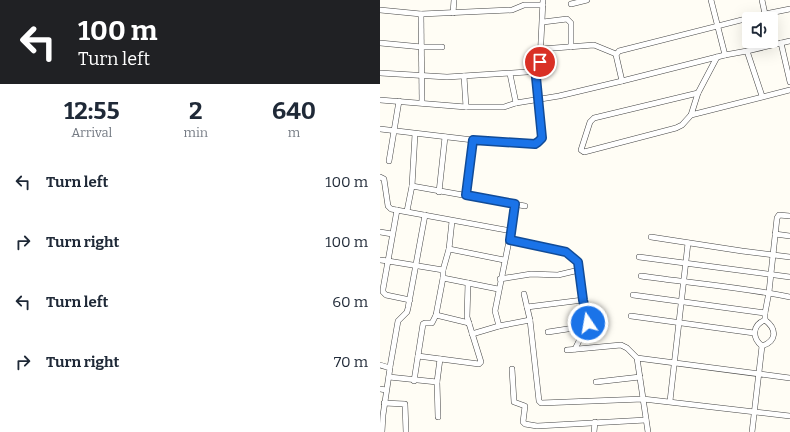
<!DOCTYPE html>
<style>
:root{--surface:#fff;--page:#f6f6f7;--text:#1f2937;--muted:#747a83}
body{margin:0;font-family:Bitter,serif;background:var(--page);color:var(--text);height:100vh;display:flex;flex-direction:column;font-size:15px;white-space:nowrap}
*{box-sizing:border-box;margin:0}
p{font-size:13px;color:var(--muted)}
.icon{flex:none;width:22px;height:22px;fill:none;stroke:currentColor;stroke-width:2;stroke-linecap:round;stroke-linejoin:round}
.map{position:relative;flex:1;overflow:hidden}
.sheet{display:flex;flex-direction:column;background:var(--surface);width:380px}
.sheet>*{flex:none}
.hud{background:#202124;color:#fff;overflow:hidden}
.controls{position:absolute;left:362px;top:12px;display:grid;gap:8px}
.controls a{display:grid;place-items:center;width:36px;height:36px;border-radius:4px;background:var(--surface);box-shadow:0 4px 16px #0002;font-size:20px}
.pin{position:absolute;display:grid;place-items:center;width:34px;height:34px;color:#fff;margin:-17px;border:2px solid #fff;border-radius:50%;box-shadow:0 1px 4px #0007}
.me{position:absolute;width:44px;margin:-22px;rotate:348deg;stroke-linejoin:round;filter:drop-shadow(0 0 3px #0008)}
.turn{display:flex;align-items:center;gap:14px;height:84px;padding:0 12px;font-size:18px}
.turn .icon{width:52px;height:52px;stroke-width:2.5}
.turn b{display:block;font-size:28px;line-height:34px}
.eta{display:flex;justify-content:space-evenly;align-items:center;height:68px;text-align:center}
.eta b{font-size:24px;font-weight:700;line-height:28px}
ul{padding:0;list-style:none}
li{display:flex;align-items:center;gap:12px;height:60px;padding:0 12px}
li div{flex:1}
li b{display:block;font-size:15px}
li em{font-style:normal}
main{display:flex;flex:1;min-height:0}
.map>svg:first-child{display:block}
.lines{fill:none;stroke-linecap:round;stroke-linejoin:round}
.minor-casing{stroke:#444;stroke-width:6}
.minor{stroke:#fff;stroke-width:5}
.route-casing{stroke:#114b97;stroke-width:10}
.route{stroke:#1a73e8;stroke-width:7}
</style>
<main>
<section class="sheet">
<div class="hud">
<div class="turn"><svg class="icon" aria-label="left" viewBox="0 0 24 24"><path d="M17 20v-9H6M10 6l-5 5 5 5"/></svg><div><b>100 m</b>Turn left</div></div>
</div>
<div class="eta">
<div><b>12:55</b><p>Arrival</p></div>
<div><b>2</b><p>min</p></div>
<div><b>640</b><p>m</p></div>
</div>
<ul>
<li><svg class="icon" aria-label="left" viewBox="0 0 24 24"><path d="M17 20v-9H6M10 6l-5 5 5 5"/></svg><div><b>Turn left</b></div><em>100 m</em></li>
<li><svg class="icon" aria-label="right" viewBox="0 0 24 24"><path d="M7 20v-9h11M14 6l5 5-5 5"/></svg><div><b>Turn right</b></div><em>100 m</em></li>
<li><svg class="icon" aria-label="left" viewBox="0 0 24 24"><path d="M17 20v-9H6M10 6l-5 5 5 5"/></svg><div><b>Turn left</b></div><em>60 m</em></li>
<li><svg class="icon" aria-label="right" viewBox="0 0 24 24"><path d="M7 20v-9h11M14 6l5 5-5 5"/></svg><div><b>Turn right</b></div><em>70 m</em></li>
</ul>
</section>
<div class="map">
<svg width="410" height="432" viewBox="0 0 410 432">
<rect width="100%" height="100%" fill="#fffdf5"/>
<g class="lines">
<defs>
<g id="minor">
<polyline points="331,0 345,55"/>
<polyline points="382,0 385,14 410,9"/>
<polyline points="191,4 207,0"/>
<polyline points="0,10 41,14 132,10 144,5 163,5"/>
<polyline points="73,13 74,0"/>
<polyline points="41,14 42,103"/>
<polyline points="385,14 239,51 236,55 242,81 345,55 367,51 410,41"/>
<polyline points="163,22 187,19 191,23 191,47"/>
<polyline points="0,43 42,47 62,47"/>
<polyline points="401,43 410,82"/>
<polyline points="161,49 214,45 236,54"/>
<polyline points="367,51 382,96"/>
<polyline points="337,57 318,93 311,115 410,90"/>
<polyline points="0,73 67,77 147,72"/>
<polyline points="130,74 136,103"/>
<polyline points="84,76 86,107"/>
<polyline points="0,100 86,107 124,107 136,103 179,96 242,81"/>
<polyline points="311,115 302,125 296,128 208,151 204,152 201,150 210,122 214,118 318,93"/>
<polyline points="0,129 93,140 155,144 158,143 162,138 155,67 160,64 160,61 163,0"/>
<polyline points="9,161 19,101"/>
<polyline points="0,177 4,179 8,206 11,209 131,231 115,311 119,326"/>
<polyline points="32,186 145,206"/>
<polyline points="59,192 65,137"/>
<polyline points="86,195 93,140"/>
<polyline points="27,211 32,186 35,134"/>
<polyline points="72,221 69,249 63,270 63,278 118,289"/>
<polyline points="131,231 135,204"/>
<polyline points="0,232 12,234"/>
<polyline points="395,234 410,236"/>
<polyline points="271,237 362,251 410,257"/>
<polyline points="130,240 186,252 198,262 203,300 208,323 195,349"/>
<polyline points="69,249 124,260"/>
<polyline points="259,257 410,277"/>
<polyline points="0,260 8,261 17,210"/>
<path d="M261 276C310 283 361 287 410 297"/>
<polyline points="120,279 151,274 178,275 199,270"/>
<polyline points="144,294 150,320 159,401 161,403 263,399 410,416"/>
<polyline points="253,295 385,313"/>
<polyline points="30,300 6,295 3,292 3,289 8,261 63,270"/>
<polyline points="147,307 203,300"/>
<polyline points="56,315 89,323"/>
<polyline points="251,316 374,333"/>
<polyline points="385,320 385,313 389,292 397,218 399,215 410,216"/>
<path d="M385 320C397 329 397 341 382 346 372 338 372 325 385 320Z"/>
<polyline points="168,332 207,326"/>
<polyline points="92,334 119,326 150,320"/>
<polyline points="187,350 241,345 247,348 257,358 268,432"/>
<polyline points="38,356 99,364 101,362 87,317 88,283"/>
<polyline points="257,358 410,378"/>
<polyline points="0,365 10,368 3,415 2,432"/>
<polyline points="10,367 18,321 27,312 28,308 45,215"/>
<polyline points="132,369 134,402 145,406 143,422 145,424 157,426 266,420"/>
<polyline points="9,377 57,382"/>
<polyline points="34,381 43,324 45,323 52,323 56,315 63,278"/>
<polyline points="216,382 260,377"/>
<polyline points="0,389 6,390"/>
<polyline points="290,401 308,243"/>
<polyline points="4,403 25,404 26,432"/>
<polyline points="58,417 57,382 60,359"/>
<polyline points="214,432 215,422"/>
<polyline points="372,432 382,346"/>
</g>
</defs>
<use href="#minor" class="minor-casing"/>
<use href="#minor" class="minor"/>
</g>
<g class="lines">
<defs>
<polyline id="route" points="160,62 155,67 162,138 158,142 155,144 93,140 86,195 135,204 130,240 186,252 198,262 203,300 208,323"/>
</defs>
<use href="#route" class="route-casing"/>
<use href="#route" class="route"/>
</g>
</svg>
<div class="controls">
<a><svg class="icon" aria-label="sound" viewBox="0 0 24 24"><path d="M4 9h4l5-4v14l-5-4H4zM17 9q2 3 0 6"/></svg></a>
</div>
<div class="pin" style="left:160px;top:62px;background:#d93025"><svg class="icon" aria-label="arrive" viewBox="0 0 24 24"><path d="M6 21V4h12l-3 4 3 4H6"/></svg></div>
<svg class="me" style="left:208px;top:323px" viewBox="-20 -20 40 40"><circle r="17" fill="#1a73e8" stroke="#fff" stroke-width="3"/><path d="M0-11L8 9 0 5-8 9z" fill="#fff"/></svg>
</div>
</main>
